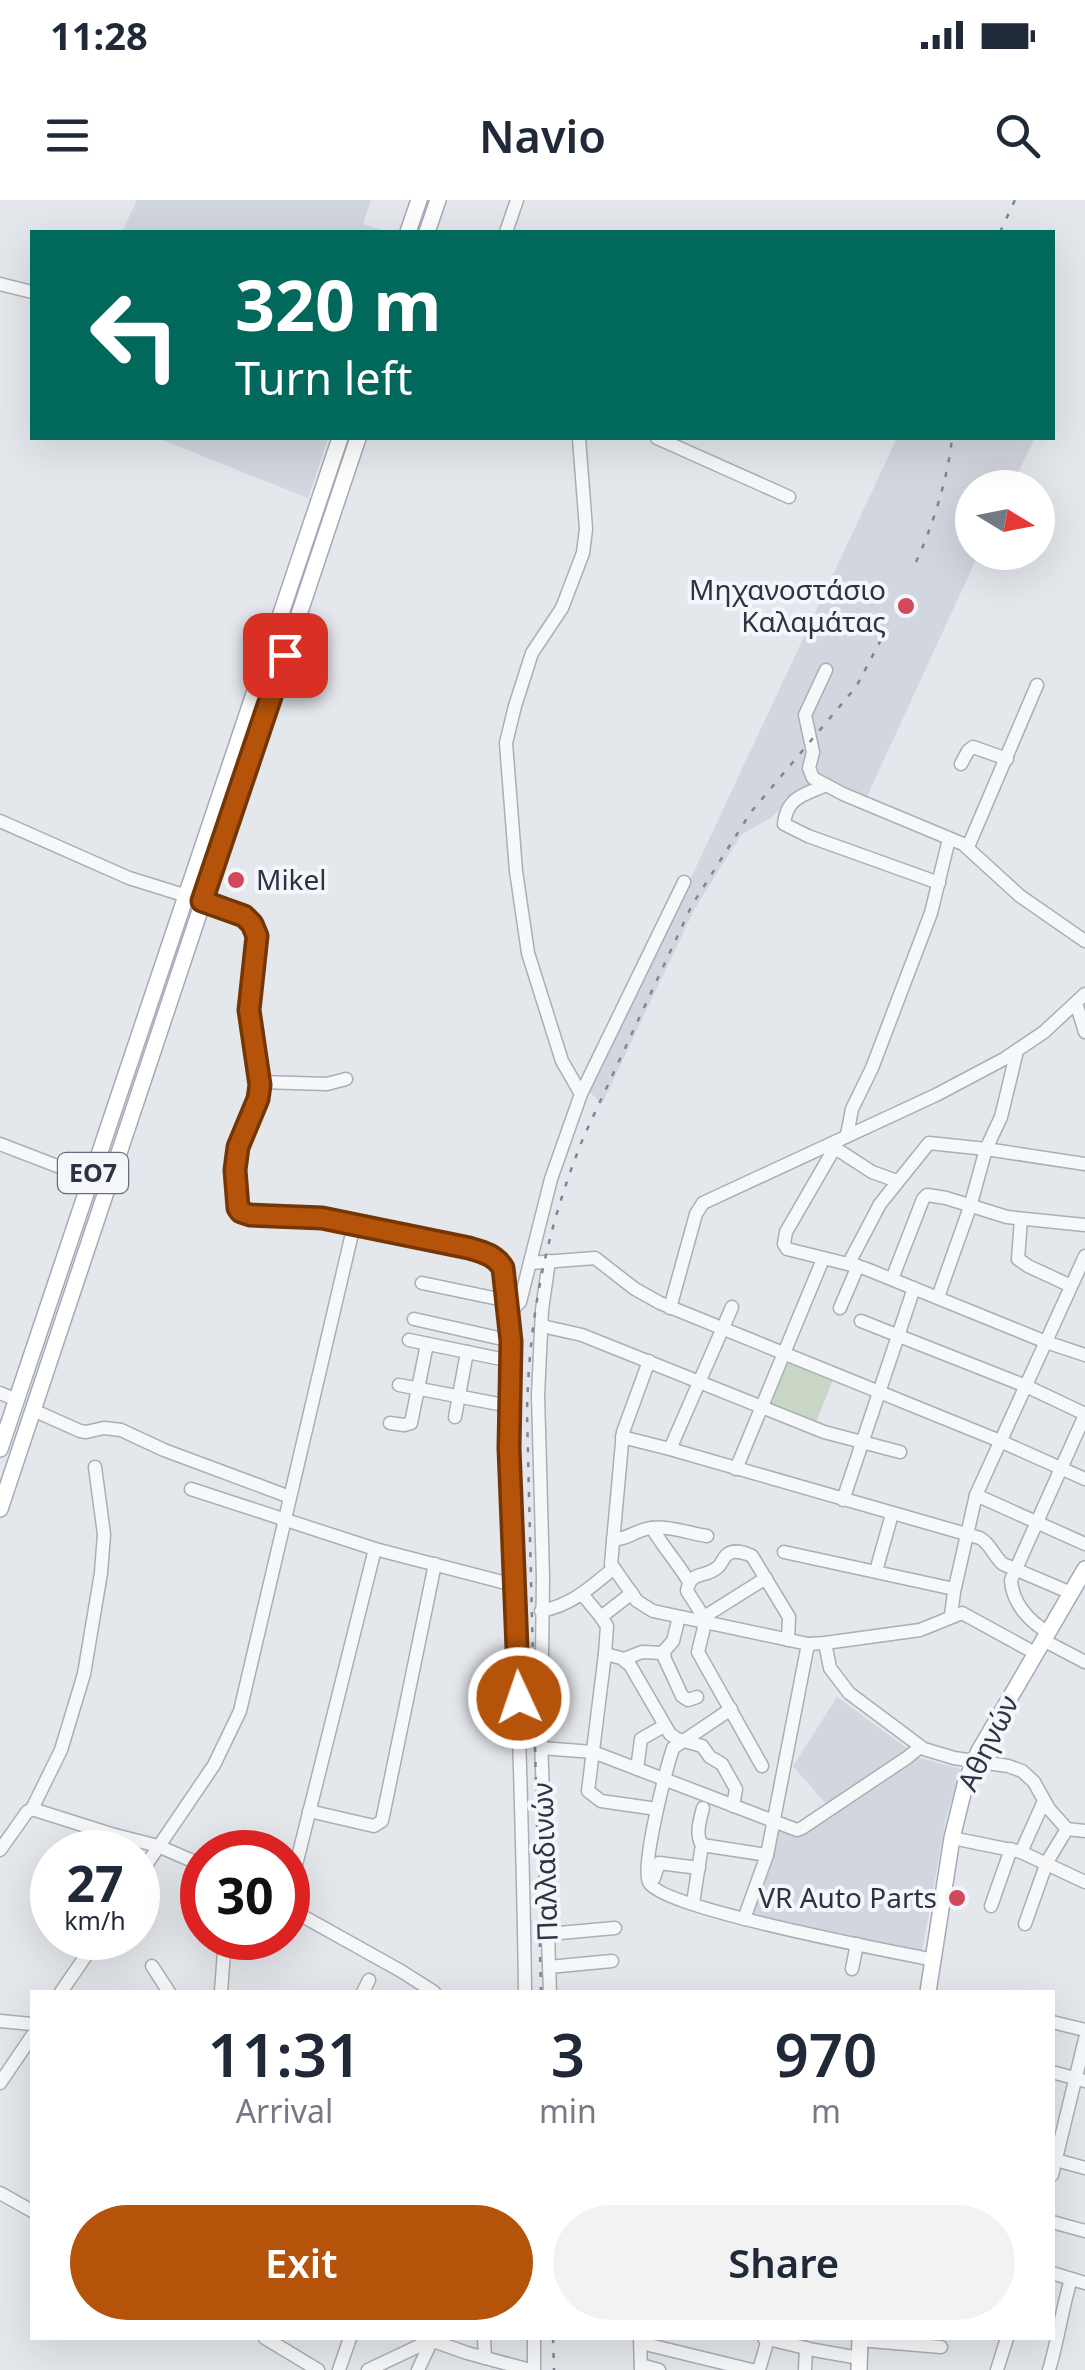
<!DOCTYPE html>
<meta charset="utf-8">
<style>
:root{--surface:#fff;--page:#f2f2f3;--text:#1f2937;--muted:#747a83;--accent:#b45309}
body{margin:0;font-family:"Noto Sans",sans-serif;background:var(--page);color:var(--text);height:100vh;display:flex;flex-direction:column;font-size:38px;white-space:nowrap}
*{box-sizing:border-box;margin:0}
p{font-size:32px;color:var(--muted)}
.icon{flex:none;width:55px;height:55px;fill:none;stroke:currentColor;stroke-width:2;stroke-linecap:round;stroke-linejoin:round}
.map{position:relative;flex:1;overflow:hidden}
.details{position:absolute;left:30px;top:1790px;width:1025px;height:350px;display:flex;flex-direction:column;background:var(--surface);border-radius:0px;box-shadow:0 10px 40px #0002}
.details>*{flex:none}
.top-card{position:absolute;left:30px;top:30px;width:1025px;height:210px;border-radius:0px;box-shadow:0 10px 40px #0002;background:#00695c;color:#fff;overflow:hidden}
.needle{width:65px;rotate:100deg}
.controls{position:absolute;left:955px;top:270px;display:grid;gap:20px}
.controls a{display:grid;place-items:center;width:100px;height:100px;border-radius:50%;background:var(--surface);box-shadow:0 10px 40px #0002;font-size:50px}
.speed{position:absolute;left:30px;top:1630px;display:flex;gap:20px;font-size:50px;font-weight:700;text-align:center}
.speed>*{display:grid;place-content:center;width:130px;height:130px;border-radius:50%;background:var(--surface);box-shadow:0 10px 40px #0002;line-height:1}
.speed small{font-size:25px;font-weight:400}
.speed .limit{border:15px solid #d22;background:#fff;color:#111}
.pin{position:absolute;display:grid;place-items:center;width:85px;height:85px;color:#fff;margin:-42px;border-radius:20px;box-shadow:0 5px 15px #0006}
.me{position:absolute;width:110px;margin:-55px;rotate:357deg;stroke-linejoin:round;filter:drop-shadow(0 0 8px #0008)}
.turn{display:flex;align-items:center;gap:35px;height:210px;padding:0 40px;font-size:45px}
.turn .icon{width:130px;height:130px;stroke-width:2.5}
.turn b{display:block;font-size:70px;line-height:85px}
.eta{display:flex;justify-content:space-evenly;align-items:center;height:170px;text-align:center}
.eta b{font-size:60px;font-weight:600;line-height:70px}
.cta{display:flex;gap:20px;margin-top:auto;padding:20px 40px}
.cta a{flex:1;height:115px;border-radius:60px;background:var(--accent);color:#fff;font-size:40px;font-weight:600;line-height:115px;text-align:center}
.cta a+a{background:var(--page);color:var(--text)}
.status{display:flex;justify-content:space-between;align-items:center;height:70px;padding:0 50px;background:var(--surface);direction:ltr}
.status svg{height:28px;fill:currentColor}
header{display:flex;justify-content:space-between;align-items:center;height:130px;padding:0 40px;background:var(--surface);font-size:45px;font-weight:600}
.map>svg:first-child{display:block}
.built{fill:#d2d6de}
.green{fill:#c9d6c5}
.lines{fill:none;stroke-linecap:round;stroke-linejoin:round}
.minor-casing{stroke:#a9aeb7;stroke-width:15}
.major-casing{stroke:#a3abb8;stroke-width:18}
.minor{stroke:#f7f8fa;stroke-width:12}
.major{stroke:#fff;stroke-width:15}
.rail{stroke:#7d8696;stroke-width:2.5;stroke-dasharray:5 10;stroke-linecap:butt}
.major-bridge-casing{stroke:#a3abb8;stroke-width:18;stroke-linecap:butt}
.major-bridge{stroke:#fff;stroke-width:15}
.route-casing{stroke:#753606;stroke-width:25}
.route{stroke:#b45309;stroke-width:18}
.poi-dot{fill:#d1495b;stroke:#f4f6f9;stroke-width:4}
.labels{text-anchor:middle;stroke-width:8;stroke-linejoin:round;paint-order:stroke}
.shield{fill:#f4f6f9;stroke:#676e7b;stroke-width:2.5}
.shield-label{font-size:25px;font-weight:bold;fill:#2b3445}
.poi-label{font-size:28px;fill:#2b3445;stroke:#f4f6f9;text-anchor:end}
.street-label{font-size:28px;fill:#2b3445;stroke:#f4f6f9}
</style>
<div class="status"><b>11:28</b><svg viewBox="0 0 49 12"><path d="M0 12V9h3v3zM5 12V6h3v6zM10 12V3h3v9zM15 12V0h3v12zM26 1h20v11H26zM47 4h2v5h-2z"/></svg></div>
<header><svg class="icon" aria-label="menu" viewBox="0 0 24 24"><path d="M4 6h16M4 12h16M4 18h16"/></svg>Navio<svg class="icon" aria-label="search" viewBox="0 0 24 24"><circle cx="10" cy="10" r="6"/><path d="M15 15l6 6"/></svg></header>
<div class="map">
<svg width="1085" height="2170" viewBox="0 0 1085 2170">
<rect width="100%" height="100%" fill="#e4e7ec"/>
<g class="built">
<polygon points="137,0 371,0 363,24 388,32 122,32"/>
<polygon points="158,238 328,238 308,298"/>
<polygon points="897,238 1035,238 1011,287 972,288 972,352 979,353 864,603 821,584 785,598 779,611 769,619 741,635 694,710 602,904 588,890 623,823"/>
<polygon points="837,1497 920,1558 961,1569 946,1618 922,1752 749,1715 776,1630 795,1637 832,1611 793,1566"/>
</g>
<polygon class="green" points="786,1160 833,1180 816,1222 769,1202"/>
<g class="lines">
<defs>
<g id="minor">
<polyline points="506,32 517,0"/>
<polyline points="0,84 32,92"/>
<polyline points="579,238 586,329 583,353 562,408 532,453 515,506 506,543 516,671 528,753 562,861 581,894"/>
<polyline points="657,238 789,297"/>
<polyline points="826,470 805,515 813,552 809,568 813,578 843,594 963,644 1020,696 1085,741"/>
<polyline points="961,564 968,551 973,547 1007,559"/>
<path d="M826 585C805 595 787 596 784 624L808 636 939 683"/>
<path d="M0 621 129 678 235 711 253 724C265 749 248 781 249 808 250 834 262 860 260 886 259 907 244 924 238 944 235 958 232 994 237 1007 240 1013 244 1013 250 1015L322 1018 469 1048C483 1052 495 1055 503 1068 515 1144 508 1220 511 1297 517 1462 523 1627 525 1792"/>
<polyline points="968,647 1037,485"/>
<polyline points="1076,803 1085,832"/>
<polyline points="261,882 327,884 346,879"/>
<polyline points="847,935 852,909 872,868 931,713 949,639"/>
<polyline points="0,944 91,979"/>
<polyline points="832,946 872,972 897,981"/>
<polyline points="834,949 786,1032 784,1044 787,1049 864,1068 1046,1142 1085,1155"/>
<polyline points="1021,1019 1018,1059 1028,1066 1071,1086"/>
<polyline points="549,1061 542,1110 538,1195 543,1377 541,1539 550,1792"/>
<polyline points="530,1063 595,1058 635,1089 660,1103 1000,1241 1085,1279"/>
<polyline points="849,1063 880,1004 929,943 986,949 1085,964"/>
<polyline points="892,1079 923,999 927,995 946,998 1007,1017 1085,1025"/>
<polyline points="422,1083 508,1101"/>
<polyline points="938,1097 970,1007 986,949 1001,917 1017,851"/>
<polyline points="670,1108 696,1014 703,1003 936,895 1004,859 1044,832 1085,794"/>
<polyline points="840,1108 858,1066"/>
<polyline points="510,1112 520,1102 551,979 581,894 684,682"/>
<polyline points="414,1119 511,1141"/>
<polyline points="861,1121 1026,1186 1085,1214"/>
<polyline points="542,1126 582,1135 824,1232 900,1252"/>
<polyline points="409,1140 511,1161"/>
<polyline points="649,1161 623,1232 611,1364 637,1401 653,1411 808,1444 825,1443 920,1430 962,1413 1035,1453"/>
<polyline points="399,1185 509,1206"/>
<polyline points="0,1193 17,1200"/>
<polyline points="33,1210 80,1231 86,1232 104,1228 121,1230 164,1250 290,1297"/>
<polyline points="455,1217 467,1152"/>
<polyline points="390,1223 404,1225 411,1223 427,1144"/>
<path d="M622 1237 670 1249 980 1338C991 1344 994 1357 1003 1364L1071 1393"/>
<polyline points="670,1249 732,1107"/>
<polyline points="736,1269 823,1059"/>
<polyline points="191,1289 375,1349 514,1385"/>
<polyline points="976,1295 1085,1344"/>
<polyline points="843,1300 914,1088"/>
<path d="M652 1328C663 1347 678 1363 689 1382"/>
<path d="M613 1339C626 1340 633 1332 646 1329 664 1324 688 1333 707 1336"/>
<polyline points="784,1352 954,1389"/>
<polyline points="876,1371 892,1314"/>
<polyline points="582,1394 601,1417 632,1393"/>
<path d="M541 1411C572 1405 591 1387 614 1368"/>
<polyline points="951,1416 954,1392 976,1295 1085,1056"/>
<polyline points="601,1417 607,1426 605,1454 588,1591 601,1601 657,1609"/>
<polyline points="679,1417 673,1441 665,1450 664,1457 682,1496 688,1500 697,1497"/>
<path d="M705 1419 687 1391C691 1369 705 1379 718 1367 722 1364 723 1357 728 1354 735 1349 745 1353 752 1356L789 1417 788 1440"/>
<path d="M1048 1432C1029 1422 1012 1402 1011 1380L1085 1215"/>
<polyline points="1043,1440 1085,1462"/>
<polyline points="825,1443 830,1468 849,1493 924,1549 954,1558 1008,1566 1022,1571 1034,1582 1049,1609 1067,1629 1085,1631"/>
<polyline points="605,1454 621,1458 630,1465 670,1534 677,1539 702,1546 710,1557 722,1564 736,1589 733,1606"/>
<polyline points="624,1459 642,1452 664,1453"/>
<path d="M731 1509 673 1548C666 1570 641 1666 649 1682 660 1708 895 1752 934 1760"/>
<polyline points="541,1548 593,1552 797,1630 802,1628 908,1557 920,1547"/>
<polyline points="762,1566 698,1452 707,1415 766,1378"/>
<polyline points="637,1569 641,1539 664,1526"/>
<polyline points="32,1609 111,1634 158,1646 202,1665"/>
<polyline points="309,1611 374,1626 382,1621 435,1364"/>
<polyline points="952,1638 1021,1652 1085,1682"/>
<path d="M702 1645C695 1634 700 1620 703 1608"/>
<polyline points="0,1650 27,1612 32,1609 61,1550 84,1474 101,1373 104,1334 95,1267"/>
<polyline points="1021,1652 1044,1601"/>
<polyline points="138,1677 214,1565 240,1511 354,1025"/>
<polyline points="654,1678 659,1663 699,1668"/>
<polyline points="288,1688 295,1669 375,1349"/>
<polyline points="693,1703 702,1645 767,1655"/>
<polyline points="288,1705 297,1713 401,1771 434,1792"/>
<polyline points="991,1706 1011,1649"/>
<polyline points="744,1719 767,1655 808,1444"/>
<polyline points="1025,1724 1047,1662 1067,1629"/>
<polyline points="548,1734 615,1728"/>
<polyline points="152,1766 169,1792"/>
<polyline points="549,1767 612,1761"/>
<polyline points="852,1769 857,1744"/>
<polyline points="61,1792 98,1738"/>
<polyline points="221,1792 225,1738"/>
<polyline points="363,1792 369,1780"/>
<polyline points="0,1821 32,1824"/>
<polyline points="1052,1822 1085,1830"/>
<polyline points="1052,1872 1085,1881"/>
<polyline points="0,1883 32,1836"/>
<polyline points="1052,1959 1085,1968"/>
<polyline points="1052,1975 1085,1839"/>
<polyline points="0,1993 32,2011"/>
<polyline points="1052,2022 1085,2031"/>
<polyline points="1052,2073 1085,2083"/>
<polyline points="265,2138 318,2170"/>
<polyline points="484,2138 485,2158"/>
<polyline points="534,2138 534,2170"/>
<polyline points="640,2138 641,2170"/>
<polyline points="764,2138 814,2150 859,2158"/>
<polyline points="859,2140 941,2147"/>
<polyline points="641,2143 752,2170"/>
<polyline points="641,2165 659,2170"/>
<polyline points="339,2170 350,2138"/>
<polyline points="368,2170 421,2145 436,2142 467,2153 530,2170"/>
<polyline points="418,2170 432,2140"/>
<polyline points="759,2170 768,2139"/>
<polyline points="805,2170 806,2148"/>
<polyline points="997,2170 1007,2138"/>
<path d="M1049 2170C1058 2140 1062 2109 1071 2079"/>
</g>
<g id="major">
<polyline points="408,32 419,0"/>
<polyline points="427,32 438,0"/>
<polyline points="0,1249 340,238"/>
<polyline points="0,1309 358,238"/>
<polyline points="979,1551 1085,1369"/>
<polyline points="928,1792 952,1638 966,1581"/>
<polyline points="859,2170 860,2138"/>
</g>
</defs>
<use href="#minor" class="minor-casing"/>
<use href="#major" class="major-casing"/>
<use href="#minor" class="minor"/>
<use href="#major" class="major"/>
<g class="rail">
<polyline points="1000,32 1015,0"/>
<path d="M916 362C933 325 948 278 952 238"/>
<path d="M541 1792 527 1212C529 1114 547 1027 584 936L692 705 751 612 856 487 882 438"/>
<polyline points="553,2138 554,2170"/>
</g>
<defs>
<polyline id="major-bridge" points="966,1581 979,1551"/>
</defs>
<use href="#major-bridge" class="major-bridge-casing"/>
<use href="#major-bridge" class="major-bridge"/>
</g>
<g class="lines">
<defs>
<path id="route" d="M285 455 202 701 244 716 252 724 257 736 249 810 260 885 258 899 238 947 235 970 238 1008 241 1012 250 1015 322 1018 469 1048C483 1052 495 1055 503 1068L511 1141 509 1248 519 1498"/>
</defs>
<use href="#route" class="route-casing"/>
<use href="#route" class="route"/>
</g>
<g class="poi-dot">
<circle cx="906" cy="406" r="10"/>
<circle cx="236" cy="680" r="10"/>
<circle cx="957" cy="1698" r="10"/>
</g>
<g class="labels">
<rect class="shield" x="58" y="953" width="70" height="40" rx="8"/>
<g class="shield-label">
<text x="93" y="982">ΕΟ7</text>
</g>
<g class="poi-label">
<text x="886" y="400">Μηχανοστάσιο<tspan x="886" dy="32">Καλαμάτας</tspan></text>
<text x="256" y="690" text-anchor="start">Mikel</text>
<text x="937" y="1708">VR Auto Parts</text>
</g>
<g class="street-label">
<text transform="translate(988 1543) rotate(-64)" y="10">Αθηνών</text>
<text transform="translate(545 1662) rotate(-92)" y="10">Παλλαδινών</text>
</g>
</g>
</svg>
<div class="controls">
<a><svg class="needle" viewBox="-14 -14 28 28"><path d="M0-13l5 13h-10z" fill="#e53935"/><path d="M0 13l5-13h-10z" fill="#747a83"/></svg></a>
</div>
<div class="speed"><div>27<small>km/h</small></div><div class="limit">30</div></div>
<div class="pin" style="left:285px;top:455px;background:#d93025"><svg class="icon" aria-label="arrive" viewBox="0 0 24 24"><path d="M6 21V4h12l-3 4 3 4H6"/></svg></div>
<svg class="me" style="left:519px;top:1498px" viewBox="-20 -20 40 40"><circle r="17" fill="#b45309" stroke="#fff" stroke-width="3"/><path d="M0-11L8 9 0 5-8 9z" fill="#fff"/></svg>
<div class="top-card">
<div class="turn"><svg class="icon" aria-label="left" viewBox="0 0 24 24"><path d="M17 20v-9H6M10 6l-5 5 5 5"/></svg><div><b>320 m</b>Turn left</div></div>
</div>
<section class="details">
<div class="eta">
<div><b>11:31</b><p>Arrival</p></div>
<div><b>3</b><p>min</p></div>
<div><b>970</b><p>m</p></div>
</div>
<div class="cta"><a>Exit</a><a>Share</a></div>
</section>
</div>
